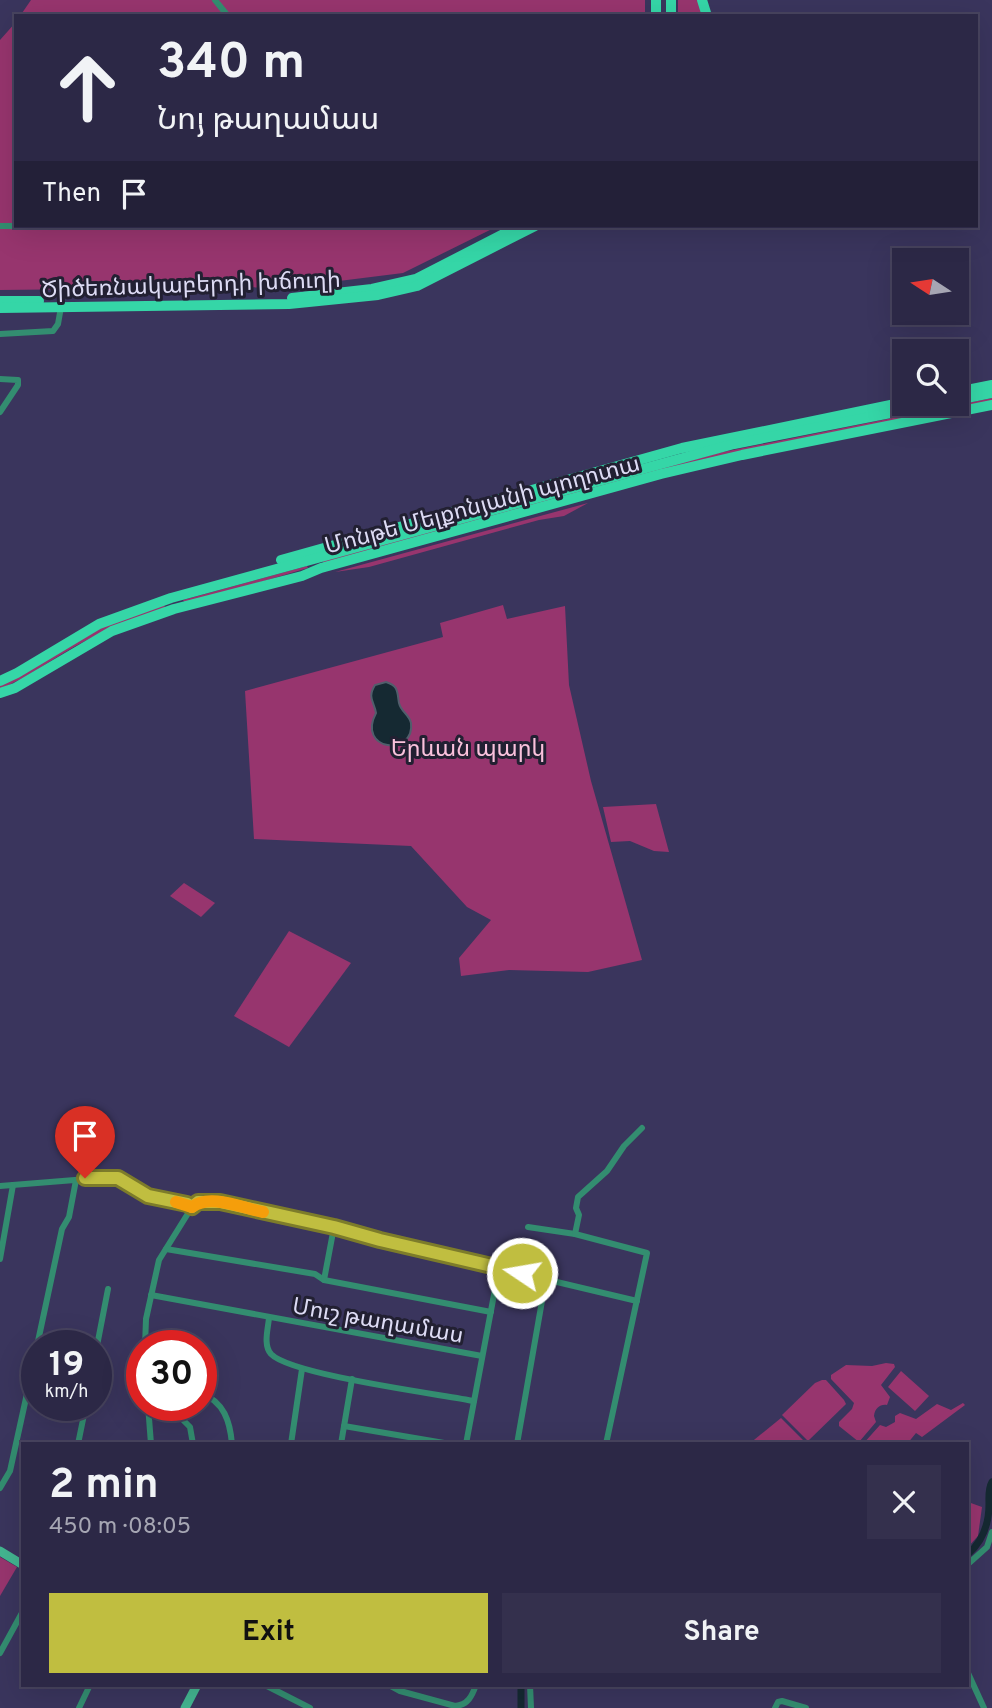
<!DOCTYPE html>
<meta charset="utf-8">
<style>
:root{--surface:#2c2846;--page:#34304d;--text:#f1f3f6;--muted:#a6a6b3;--line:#48445f;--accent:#c0be40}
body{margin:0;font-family:Overpass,"Noto Sans Armenian",sans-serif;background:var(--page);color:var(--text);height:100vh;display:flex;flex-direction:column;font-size:26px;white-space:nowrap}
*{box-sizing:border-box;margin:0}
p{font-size:23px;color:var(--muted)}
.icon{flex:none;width:38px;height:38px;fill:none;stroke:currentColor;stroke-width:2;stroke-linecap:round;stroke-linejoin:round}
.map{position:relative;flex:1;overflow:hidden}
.side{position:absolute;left:21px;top:1442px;width:948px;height:245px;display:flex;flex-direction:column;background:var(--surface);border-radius:0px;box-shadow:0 7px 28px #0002,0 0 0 2px var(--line)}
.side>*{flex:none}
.guide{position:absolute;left:14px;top:14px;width:964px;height:214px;border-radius:0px;box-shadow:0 7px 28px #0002,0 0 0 2px var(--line);background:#2c2846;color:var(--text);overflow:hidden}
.needle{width:46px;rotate:282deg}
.fabs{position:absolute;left:892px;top:248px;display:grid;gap:14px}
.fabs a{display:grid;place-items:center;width:77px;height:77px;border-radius:0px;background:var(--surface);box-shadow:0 7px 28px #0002,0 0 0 2px var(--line);font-size:35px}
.speed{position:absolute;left:21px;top:1330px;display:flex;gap:14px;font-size:35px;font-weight:700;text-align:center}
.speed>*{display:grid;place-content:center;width:91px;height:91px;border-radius:50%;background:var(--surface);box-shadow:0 7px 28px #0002,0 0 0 2px var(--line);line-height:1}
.speed small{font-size:18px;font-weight:400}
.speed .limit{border:10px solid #d22;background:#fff;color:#111}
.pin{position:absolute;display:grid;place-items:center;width:60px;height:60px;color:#fff;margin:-72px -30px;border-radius:50% 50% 50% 0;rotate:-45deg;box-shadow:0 0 7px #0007}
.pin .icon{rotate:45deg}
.me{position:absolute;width:77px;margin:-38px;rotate:282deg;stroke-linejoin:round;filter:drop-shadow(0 0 5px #0008)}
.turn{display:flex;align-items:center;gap:24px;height:147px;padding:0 28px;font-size:32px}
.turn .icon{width:91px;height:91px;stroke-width:2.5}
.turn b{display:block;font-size:49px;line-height:60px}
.then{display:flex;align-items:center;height:66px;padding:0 28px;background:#0003;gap:14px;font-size:26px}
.round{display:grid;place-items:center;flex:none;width:74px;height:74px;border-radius:0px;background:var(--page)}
.summary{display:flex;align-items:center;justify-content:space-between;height:119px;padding:0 28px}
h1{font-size:42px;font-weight:700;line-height:52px}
.action{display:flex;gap:14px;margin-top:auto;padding:14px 28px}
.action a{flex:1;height:80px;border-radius:0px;background:var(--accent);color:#111;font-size:28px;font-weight:700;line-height:80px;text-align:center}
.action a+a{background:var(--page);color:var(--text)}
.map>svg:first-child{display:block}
.green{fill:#97356e}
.water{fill:#152932;stroke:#515e6c;stroke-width:2}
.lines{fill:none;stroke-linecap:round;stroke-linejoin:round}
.canal{stroke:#152932;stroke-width:7}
.street{stroke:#338d70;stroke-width:6}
.secondary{stroke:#43b590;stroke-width:9}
.primary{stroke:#35d6a7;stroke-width:10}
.route-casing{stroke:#7d7c2a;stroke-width:18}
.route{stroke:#c0be40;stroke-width:12}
.slow{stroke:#f59e0b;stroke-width:12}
.labels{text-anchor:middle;stroke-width:6;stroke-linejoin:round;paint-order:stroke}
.street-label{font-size:23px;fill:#dddbf4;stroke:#222032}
.park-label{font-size:23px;fill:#fac1dc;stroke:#222032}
</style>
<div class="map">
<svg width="992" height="1708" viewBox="0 0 992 1708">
<rect width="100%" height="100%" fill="#3a355d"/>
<g class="green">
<polygon points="31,0 645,0 645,16 20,16"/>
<polygon points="678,0 698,0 702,16 678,16"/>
<polygon points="16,22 16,226 498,226 403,273 291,287 0,290 0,40"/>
<polygon points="992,398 992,402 718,457 324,565 323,561 718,453"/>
<polygon points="588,503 564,516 539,520 369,567 335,572"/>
<polygon points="307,566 308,568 186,604 183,600"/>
<path d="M164 603 165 608C138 618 111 627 85 641 56 656 31 676 0 689V684L81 638 123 617Z"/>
<polygon points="503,605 507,619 565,606 569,685 591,781 642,960 588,972 509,970 461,976 459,958 491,920 467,907 411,846 254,839 245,691 443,637 440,623"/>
<polygon points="656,804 669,852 654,851 630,841 611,842 603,807"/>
<polygon points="184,883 215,903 201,917 170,896"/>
<polygon points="289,931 351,963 289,1047 234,1016"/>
<path d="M886 1363 894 1364 895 1367 881 1385 890 1397 887 1405C880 1404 875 1408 874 1416L876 1422 859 1442 839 1426V1422L852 1409 854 1403 831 1379V1375L846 1365 872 1366Z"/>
<polygon points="901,1371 929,1396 915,1411 888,1387"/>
<polygon points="822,1380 826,1380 844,1400 846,1404 808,1441 782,1415 815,1383"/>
<polygon points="963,1403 965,1405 922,1437 916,1433 907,1444 863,1444 880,1425 886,1427 895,1422 895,1416 900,1413 916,1419 937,1404 951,1410"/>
<polygon points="781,1418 806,1443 749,1444"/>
<polygon points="968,1502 982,1507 978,1536 968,1547"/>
<polygon points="0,1557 17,1567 0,1596"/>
</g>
<path class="water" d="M386 682C399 686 397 692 399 703 401 712 409 714 411 723 415 757 356 751 376 713 374 701 367 698 375 685Z"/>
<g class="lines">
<g class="canal">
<path d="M968 1554C983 1541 989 1524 989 1504 989 1496 988 1489 992 1482"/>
<polyline points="521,1685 521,1708"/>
</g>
<g class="street">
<polyline points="215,0 228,16"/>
<polyline points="0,226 24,226"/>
<polyline points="54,226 76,226"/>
<polyline points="0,334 53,331 58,324 61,307"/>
<polyline points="0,379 18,380 18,385 0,412"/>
<polyline points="0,1186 112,1177 122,1180 148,1196 187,1204 192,1207"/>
<polyline points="528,1227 575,1234"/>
<polyline points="166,1249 315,1274 324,1280 491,1312"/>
<polyline points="0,1259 13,1185"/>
<polyline points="324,1280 334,1227"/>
<polyline points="151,1295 482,1356"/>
<path d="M269 1318C268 1329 263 1345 271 1354 291 1375 438 1394 474 1401"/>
<polyline points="37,1346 62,1229 69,1217 76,1180"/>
<polyline points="145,1346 146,1319 159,1260 192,1207 198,1202 208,1201 334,1227 380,1240 637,1301"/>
<polyline points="96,1351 108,1289"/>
<path d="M201 1393C224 1402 230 1421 232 1444"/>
<polyline points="148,1405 151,1444"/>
<polyline points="168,1405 190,1427 193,1444"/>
<polyline points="344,1426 450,1444"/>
<polyline points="78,1444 86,1405"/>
<polyline points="291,1444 302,1369"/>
<polyline points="341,1444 352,1379"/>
<polyline points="466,1444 499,1268"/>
<polyline points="517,1444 546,1278"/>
<polyline points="606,1444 647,1253 575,1234 579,1215 576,1208 578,1197 607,1171 624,1146 642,1128"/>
<polyline points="0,1488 10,1471 37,1348"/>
<polyline points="968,1564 987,1547 992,1532"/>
<polyline points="0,1653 23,1611"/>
<polyline points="968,1673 984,1708"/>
<polyline points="265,1685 310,1708"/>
<path d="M389 1685 400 1691 455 1706C468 1705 472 1696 476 1685"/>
<polyline points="530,1685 531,1708"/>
<polyline points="79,1708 90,1685"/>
<polyline points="775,1708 778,1702 782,1701 806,1708"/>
</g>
<g class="secondary">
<polyline points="0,1551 23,1565"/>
<polyline points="185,1708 197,1685"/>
</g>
<g class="primary">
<polyline points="656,0 656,16"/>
<polyline points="671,0 671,16"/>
<polyline points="702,0 707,16"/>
<polyline points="292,298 372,289 416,279 519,226"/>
<polyline points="0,301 39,301"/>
<polyline points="0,308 289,304 378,295 417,286 535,226"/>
<polyline points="957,392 992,385"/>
<polyline points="957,400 992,393"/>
<polyline points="281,560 682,448 905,402"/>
<polyline points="0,681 17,673 99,624 171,598 734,444 936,404"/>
<polyline points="0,693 15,688 112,631 174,609 302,576 321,568 661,474 742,455 992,405"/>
</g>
</g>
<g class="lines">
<defs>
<polyline id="route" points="85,1178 118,1178 148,1196 187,1204 192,1207 198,1202 220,1202 334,1227 380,1240 522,1273"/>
</defs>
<use href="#route" class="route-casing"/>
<use href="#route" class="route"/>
<path class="slow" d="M176 1202 192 1207C210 1193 242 1208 263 1212"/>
</g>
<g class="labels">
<g class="street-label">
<text transform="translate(191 284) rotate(-2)" y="8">Ծիծեռնակաբերդի խճուղի</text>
<text transform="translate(482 504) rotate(-15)" y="8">Մոնթե Մելքոնյանի պողոտա</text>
<text transform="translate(378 1320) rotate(10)" y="8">Մուշ թաղամաս</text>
</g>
<g class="park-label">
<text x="468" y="756">Երևան պարկ</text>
</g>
</g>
</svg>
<div class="fabs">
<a><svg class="needle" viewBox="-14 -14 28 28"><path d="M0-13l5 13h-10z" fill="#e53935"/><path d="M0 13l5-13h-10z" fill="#a6a6b3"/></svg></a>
<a><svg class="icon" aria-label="search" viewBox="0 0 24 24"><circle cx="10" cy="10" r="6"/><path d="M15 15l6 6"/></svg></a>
</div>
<div class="speed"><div>19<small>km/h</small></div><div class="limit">30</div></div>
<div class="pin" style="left:85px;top:1178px;background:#d93025"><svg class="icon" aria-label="arrive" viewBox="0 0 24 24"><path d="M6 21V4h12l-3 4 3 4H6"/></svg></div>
<svg class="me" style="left:522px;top:1273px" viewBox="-20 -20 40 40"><circle r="17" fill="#c0be40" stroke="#fff" stroke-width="3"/><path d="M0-11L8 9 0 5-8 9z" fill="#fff"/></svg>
<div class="guide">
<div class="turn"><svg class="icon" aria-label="ahead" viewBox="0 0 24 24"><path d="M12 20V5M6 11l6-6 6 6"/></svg><div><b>340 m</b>Նոյ թաղամաս</div></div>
<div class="then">Then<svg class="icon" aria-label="arrive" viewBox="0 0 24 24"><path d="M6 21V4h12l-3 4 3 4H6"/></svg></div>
</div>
<section class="side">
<div class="summary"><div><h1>2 min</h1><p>450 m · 08:05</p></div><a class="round"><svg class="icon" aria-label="close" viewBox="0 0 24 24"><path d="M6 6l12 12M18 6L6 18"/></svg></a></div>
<div class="action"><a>Exit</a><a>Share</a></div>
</section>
</div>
